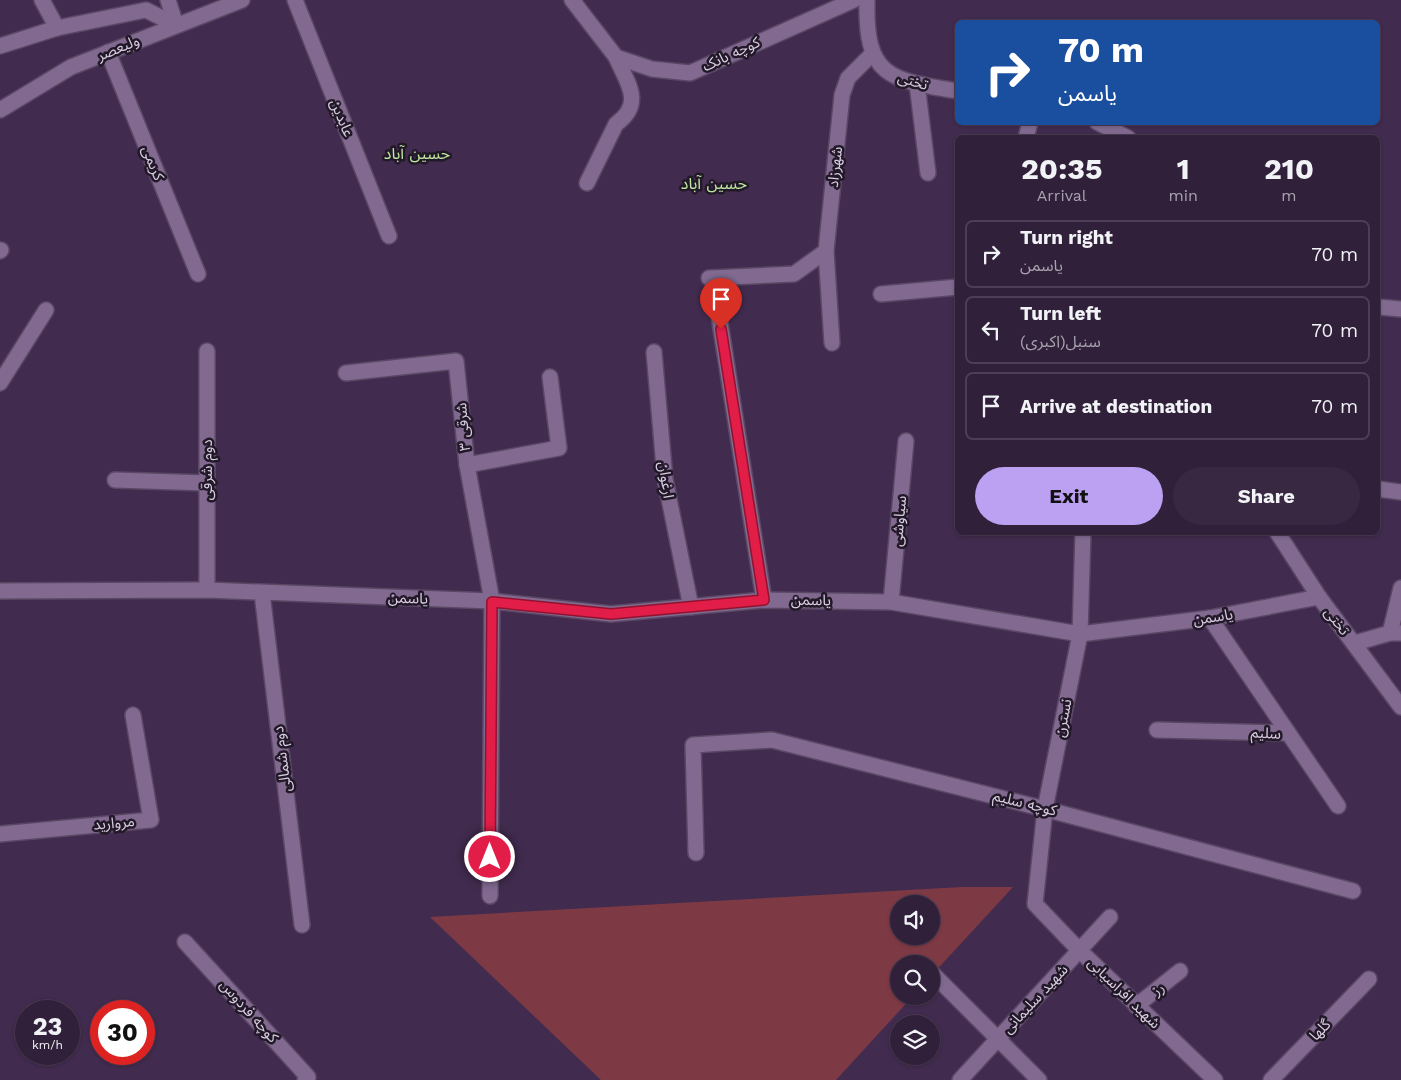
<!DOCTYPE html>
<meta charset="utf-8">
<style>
:root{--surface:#31203a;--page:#392842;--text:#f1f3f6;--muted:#a8a3af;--line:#4c3e54;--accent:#bca0f2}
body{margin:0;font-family:"Work Sans","Noto Sans Arabic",sans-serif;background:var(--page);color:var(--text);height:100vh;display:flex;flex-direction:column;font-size:19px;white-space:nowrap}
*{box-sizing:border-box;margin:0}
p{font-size:16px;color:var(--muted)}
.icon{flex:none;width:28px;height:28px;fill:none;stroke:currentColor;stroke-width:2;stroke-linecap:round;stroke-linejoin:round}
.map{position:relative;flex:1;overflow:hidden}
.sheet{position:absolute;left:955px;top:135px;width:425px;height:400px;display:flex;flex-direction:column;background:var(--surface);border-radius:8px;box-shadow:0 1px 4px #0004,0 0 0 1px var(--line)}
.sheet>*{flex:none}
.top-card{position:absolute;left:955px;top:20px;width:425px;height:105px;border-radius:8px;box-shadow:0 1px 4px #0004,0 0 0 1px var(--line);background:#1a4fa0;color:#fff;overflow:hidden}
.tools{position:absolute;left:890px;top:895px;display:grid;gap:10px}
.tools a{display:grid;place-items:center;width:50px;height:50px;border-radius:50%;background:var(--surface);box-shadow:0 1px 4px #0004,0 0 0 1px var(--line);font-size:25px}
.speed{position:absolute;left:15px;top:1000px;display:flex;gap:10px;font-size:25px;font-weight:700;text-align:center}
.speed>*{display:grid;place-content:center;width:65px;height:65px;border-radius:50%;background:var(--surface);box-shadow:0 1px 4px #0004,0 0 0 1px var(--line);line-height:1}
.speed small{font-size:12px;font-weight:400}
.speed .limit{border:8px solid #d22;background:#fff;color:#111}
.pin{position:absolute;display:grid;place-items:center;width:42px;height:42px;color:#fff;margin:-51px -21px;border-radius:50% 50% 50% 0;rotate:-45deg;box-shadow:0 0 5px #0007}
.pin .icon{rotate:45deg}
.me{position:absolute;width:55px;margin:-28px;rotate:0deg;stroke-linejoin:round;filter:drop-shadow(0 0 4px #0008)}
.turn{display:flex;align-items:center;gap:18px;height:105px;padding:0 20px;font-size:22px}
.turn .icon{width:65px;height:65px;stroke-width:2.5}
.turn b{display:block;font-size:35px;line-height:42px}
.eta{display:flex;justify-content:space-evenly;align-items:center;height:85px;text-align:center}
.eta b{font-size:30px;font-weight:700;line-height:35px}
.button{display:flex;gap:10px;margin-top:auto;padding:10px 20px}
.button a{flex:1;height:58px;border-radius:30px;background:var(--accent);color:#111;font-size:20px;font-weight:700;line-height:58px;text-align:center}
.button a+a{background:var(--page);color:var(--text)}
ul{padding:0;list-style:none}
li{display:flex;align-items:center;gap:15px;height:68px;margin:0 10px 8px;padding:0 10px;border:2px solid var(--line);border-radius:8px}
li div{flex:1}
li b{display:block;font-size:19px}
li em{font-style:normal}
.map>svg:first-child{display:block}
.green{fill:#7e3a44;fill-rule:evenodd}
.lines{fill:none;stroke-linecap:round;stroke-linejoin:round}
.street-casing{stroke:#594764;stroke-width:18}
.secondary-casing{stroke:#594764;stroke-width:18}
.street{stroke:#816990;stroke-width:15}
.secondary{stroke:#816990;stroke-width:15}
.route-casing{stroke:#92132f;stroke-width:12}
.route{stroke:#e11d48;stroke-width:9}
.labels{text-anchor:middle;stroke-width:5;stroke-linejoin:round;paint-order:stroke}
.street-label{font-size:15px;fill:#dacde3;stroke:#221928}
.neighbourhood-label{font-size:16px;fill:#c0e6a1;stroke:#221928}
</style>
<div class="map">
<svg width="1401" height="1080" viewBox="0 0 1401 1080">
<rect width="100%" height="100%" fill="#412b4e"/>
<path class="green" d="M962 887H1013L931 976V964H899V996H913L836 1080H601L430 917ZM899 904H931V936H899Z"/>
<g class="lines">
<defs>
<g id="street">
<polyline points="42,0 57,28"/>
<polyline points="168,0 176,25"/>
<polyline points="295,0 389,236"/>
<polyline points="572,0 616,57 652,69 690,73 854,0"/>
<path d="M867 0C865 77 889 80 958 91"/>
<polyline points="0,46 57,28 146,10 176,25"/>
<polyline points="108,52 198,274"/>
<polyline points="917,84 928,173"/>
<polyline points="1097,122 1128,138"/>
<polyline points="1026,138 1030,122"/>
<path d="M587 183 616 124C645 103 627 83 616 57"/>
<polyline points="0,251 1,250"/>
<polyline points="826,251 832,343"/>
<polyline points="709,278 794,274 826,251 842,95 848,78 872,54"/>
<polyline points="881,294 958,287"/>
<polyline points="1378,307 1401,309"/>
<polyline points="718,310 764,600"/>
<polyline points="207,351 207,590"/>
<polyline points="654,352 665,479 691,607"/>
<polyline points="346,373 456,361 467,465 492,601 490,896"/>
<polyline points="0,383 46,310"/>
<polyline points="467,465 559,448 550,377"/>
<polyline points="115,480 207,483"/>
<polyline points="1378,489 1401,492"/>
<polyline points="1083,532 1080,634 1045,809 1035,904 1079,950 1215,1080"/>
<polyline points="1277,532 1319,597 1401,707"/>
<polyline points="0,591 207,590 492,601 611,614 764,600 891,602 1080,634 1210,618 1319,597"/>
<polyline points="262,593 302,925"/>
<polyline points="891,602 906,441"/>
<polyline points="1210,618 1338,806"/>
<polyline points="1390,633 1401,588"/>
<polyline points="1355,643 1390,633 1401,633"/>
<polyline points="1157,730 1288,733"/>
<polyline points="0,834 151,820 133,715"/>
<polyline points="696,853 693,745 772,740 1045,809 1353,891"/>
<polyline points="185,942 308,1077 305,1080"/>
<polyline points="933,974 1039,1080"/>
<polyline points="1136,1006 1180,971"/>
<polyline points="960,1080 1110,917"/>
<polyline points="1271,1080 1369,979"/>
</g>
<polyline id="secondary" points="0,110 71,67 242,0"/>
</defs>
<use href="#street" class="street-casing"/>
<use href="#secondary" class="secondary-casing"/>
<use href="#street" class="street"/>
<use href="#secondary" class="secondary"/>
</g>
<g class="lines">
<defs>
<polyline id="route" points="490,857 492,602 611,614 764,600 721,329"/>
</defs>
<use href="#route" class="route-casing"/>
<use href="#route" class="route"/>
</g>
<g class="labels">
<g class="street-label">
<text transform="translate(118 48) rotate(-22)" y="5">ولیعصر</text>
<text transform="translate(731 54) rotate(-25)" y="5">کوچه بانک</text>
<text transform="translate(913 81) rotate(16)" y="5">تختی</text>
<text transform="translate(342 118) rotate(68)" y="5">عابدین</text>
<text transform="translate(153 163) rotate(68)" y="5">کریمی</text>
<text transform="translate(835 167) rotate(-84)" y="5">شهرزاد</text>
<text transform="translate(463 427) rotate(-95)" y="5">۳ شرقی</text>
<text transform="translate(207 470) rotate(-90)" y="5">دوم شرقی</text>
<text transform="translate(666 480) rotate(82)" y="5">ارغوان</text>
<text transform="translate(899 521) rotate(-85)" y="5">سیاوشی</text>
<text transform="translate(408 598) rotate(2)" y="5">یاسمن</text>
<text transform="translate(811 600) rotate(1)" y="5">یاسمن</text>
<text transform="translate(1213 617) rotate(-9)" y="5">یاسمن</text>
<text transform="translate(1337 621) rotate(52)" y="5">تختی</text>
<text transform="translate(1063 718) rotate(-79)" y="5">نسترن</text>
<text transform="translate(1266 733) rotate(3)" y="5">سلیم</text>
<text transform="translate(282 759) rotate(-97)" y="5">دوم شمالی</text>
<text transform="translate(1025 803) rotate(14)" y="5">کوچه سلیم</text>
<text transform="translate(114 823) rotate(-5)" y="5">مروارید</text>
<text transform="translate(1158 989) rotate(-39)" y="5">رز</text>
<text transform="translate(1124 993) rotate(44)" y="5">شهید افراسیابی</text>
<text transform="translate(1035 999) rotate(-47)" y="5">شهید سلیمانی</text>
<text transform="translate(249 1011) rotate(48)" y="5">کوچه فردوس</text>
<text transform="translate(1320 1030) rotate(-46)" y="5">گلها</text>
</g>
<g class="neighbourhood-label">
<text x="417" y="159">حسین آباد</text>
<text x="714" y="189">حسین آباد</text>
</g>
</g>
</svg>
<div class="tools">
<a><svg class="icon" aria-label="sound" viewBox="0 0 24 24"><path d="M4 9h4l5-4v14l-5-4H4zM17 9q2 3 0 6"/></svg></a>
<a><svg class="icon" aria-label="search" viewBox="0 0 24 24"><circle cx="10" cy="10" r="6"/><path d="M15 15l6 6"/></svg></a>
<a><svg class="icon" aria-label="layers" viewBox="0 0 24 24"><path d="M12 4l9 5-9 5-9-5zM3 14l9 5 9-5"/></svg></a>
</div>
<div class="speed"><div>23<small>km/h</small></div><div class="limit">30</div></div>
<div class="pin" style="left:721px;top:329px;background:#d93025"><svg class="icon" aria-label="arrive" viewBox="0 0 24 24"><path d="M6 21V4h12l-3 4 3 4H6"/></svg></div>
<svg class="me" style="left:490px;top:857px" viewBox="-20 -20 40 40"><circle r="17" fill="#e11d48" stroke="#fff" stroke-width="3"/><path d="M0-11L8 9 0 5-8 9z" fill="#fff"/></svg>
<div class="top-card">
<div class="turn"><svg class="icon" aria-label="right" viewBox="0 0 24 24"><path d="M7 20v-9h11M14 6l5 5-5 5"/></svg><div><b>70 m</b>یاسمن</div></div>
</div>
<section class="sheet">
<div class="eta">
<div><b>20:35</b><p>Arrival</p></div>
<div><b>1</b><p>min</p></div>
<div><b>210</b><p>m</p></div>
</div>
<ul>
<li><svg class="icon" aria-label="right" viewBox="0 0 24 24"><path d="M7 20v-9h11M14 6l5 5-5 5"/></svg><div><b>Turn right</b><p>یاسمن</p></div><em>70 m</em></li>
<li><svg class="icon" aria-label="left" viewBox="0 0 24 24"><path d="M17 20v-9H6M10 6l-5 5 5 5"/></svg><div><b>Turn left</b><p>سنبل(اکبری)</p></div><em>70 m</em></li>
<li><svg class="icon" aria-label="arrive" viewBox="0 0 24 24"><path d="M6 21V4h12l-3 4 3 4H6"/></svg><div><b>Arrive at destination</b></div><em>70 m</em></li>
</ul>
<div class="button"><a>Exit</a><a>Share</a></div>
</section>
</div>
